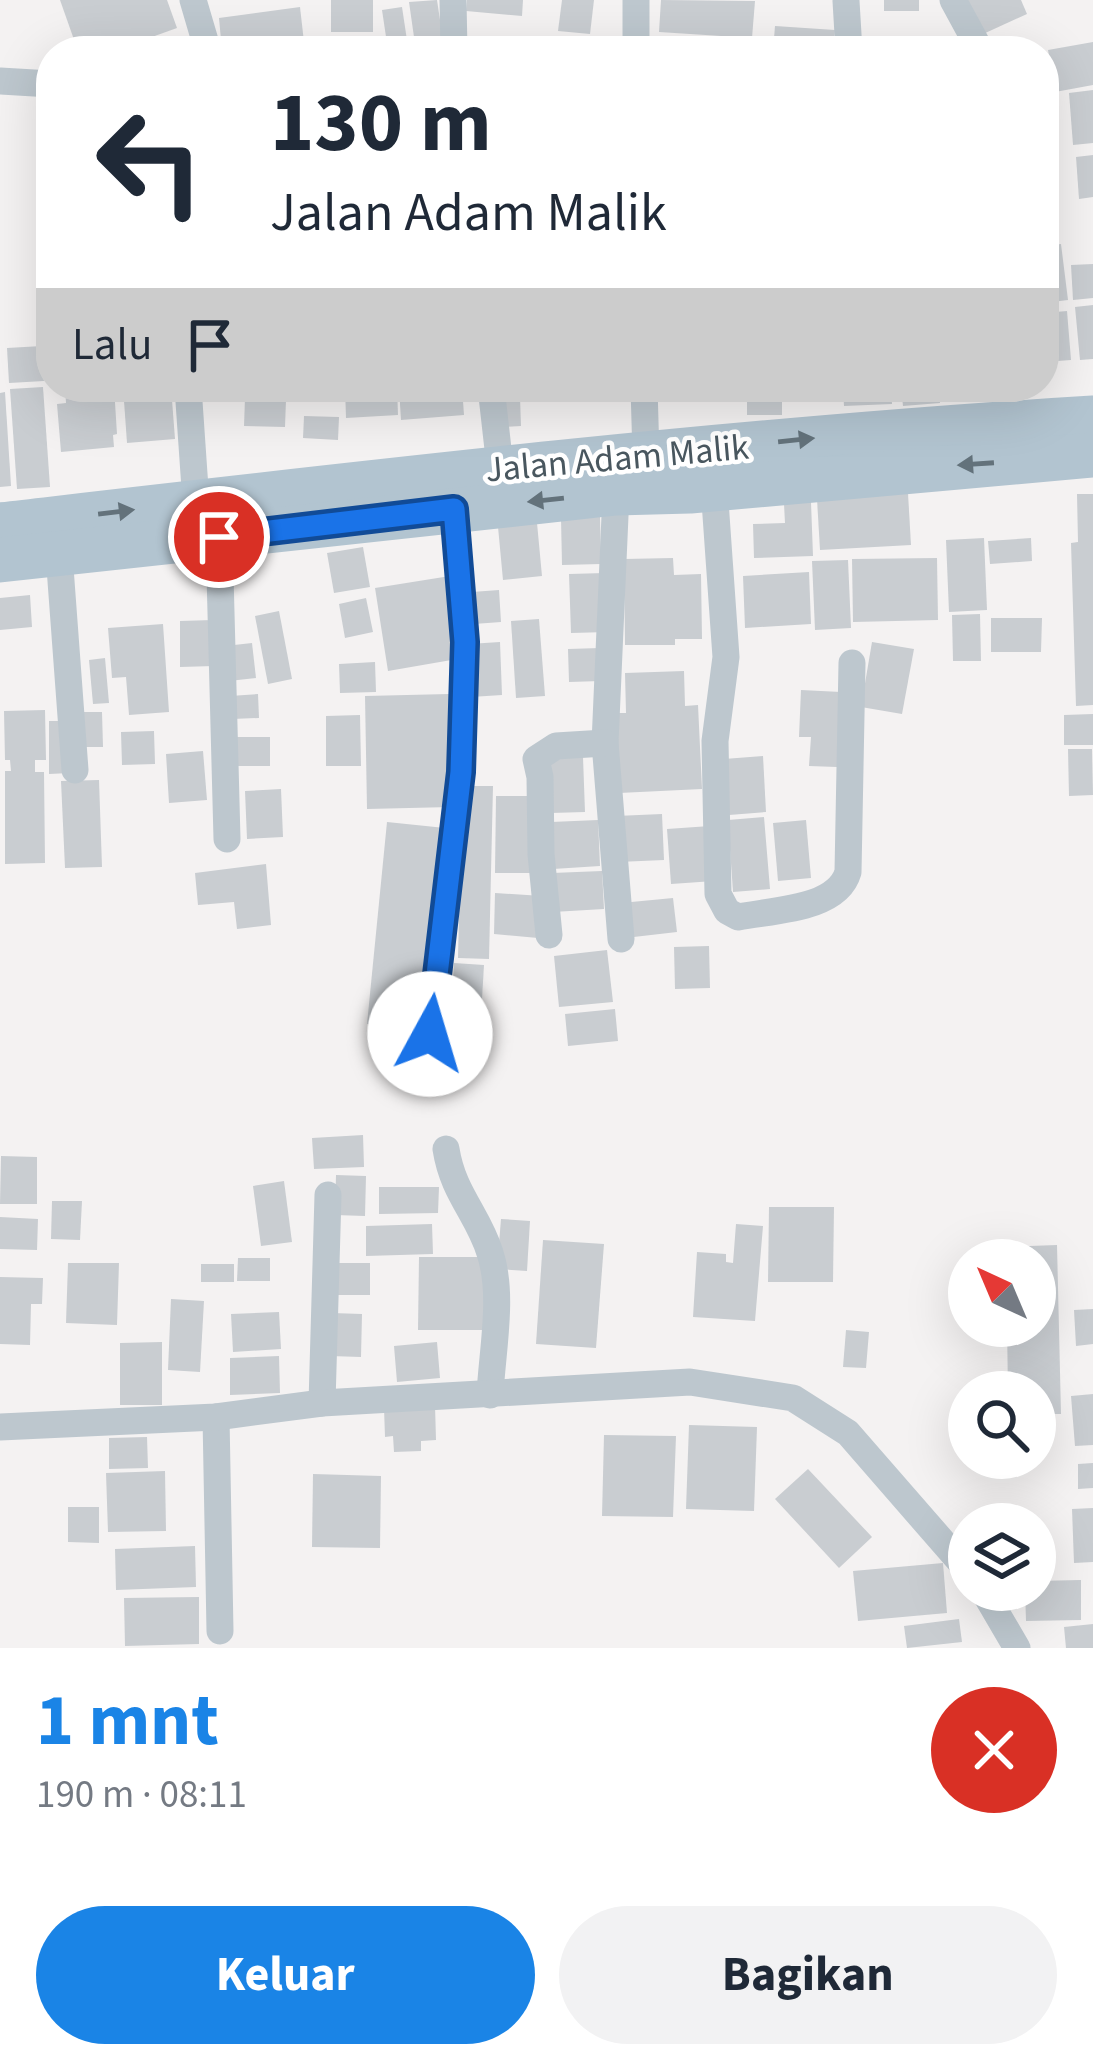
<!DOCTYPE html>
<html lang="id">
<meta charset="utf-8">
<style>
:root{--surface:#fff;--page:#f2f2f3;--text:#1f2937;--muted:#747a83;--accent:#1a84e6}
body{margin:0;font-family:"Source Sans 3",sans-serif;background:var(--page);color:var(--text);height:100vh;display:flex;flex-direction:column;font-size:45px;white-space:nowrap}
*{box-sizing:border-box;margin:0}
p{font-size:39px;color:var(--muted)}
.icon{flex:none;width:66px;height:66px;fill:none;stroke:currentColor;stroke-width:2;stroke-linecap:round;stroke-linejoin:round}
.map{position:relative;height:1648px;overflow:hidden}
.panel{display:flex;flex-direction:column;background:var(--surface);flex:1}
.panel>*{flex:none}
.hud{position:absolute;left:36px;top:36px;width:1023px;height:366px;border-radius:48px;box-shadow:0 12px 48px #0002;background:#fff;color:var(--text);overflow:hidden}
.needle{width:78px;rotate:316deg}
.tools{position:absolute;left:948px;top:1239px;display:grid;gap:24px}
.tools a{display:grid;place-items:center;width:108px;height:108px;border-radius:50%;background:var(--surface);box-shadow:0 12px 48px #0002;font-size:60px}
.pin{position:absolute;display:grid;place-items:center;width:102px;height:102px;color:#fff;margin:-51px;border:6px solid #fff;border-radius:50%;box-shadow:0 3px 12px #0007}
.me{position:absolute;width:132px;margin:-66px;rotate:6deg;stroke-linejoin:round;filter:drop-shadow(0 0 9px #0008)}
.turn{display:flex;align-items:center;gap:42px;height:252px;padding:0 36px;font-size:54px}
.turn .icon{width:156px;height:156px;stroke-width:2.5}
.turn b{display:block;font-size:84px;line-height:102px}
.then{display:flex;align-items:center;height:114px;padding:0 36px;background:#0003;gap:24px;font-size:45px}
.round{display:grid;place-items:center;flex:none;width:126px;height:126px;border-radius:63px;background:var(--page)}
.head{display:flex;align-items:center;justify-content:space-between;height:204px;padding:0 36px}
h1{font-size:72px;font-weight:700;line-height:90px;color:var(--accent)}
.cta{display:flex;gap:24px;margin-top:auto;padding:24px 36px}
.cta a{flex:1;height:138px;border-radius:72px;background:var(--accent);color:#fff;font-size:48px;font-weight:700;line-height:138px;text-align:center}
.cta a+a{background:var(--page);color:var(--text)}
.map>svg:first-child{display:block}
.building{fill:#c9cdd1}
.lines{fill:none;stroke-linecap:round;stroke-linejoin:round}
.minor{stroke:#bdc7ce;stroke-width:27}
.primary{stroke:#b2c4d0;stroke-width:45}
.oneway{fill:#63727b}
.route-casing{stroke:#114b97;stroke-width:30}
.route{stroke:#1a73e8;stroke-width:21}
.labels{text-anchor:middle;stroke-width:9;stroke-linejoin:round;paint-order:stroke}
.street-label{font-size:36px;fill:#49575f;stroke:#fff}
</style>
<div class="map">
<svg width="1093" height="1648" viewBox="0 0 1093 1648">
<rect width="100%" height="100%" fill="#f4f2f2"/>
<g class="building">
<polygon points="60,0 167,0 177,28 113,51 78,51"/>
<rect x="331" y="0" width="42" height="32"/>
<polygon points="437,0 443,40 415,44 409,2"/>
<polygon points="467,0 523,0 522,16 466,11"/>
<polygon points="562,0 594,0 590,34 558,31"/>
<polygon points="661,0 755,1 752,38 659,32"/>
<rect x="884" y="0" width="35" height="11"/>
<polygon points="966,0 1021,0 1027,14 981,35"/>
<polygon points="300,7 305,51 222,51 219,18"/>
<polygon points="402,7 408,47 388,50 382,10"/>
<polygon points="775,26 835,30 833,51 773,51"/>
<polygon points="734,40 734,51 660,51 660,41"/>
<polygon points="1093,42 1093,85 1055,92 1048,50"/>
<polygon points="1093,90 1093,143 1073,145 1069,93"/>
<polygon points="1093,155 1093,197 1079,199 1076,157"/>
<polygon points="1061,244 1068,300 1044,303 1044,246"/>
<polygon points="1093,264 1093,298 1073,300 1071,265"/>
<polygon points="1093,305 1093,359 1080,360 1075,307"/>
<polygon points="1067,311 1071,360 1044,362 1044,313"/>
<polygon points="42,346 44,381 9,383 7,348"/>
<polygon points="43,387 50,487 17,489 10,389"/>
<polygon points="65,387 114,387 117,434 113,435 114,447 61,452 57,404 66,403"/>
<polygon points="123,387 171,387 175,439 127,443"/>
<polygon points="345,387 397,387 398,415 346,418"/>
<polygon points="399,387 462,387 464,415 401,420"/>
<polygon points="650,387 740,387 741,398 681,401 681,394 650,395"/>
<rect x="747" y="387" width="35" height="28"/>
<polygon points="786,387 834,387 833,397 786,397"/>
<polygon points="843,387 891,387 892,404 844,406"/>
<polygon points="901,387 939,387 940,403 903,406"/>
<polygon points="5,392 11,486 0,487 0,393"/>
<polygon points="520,397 521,426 505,427 504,398"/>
<polygon points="245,398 286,400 285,427 244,426"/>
<polygon points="304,416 339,417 338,440 303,438"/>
<polygon points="907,476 911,545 820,550 816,482"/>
<polygon points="1077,494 1093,494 1093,705 1076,706 1071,543 1078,542"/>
<polygon points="811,502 813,556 754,558 753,524 785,523 784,504"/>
<polygon points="600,517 601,564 562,565 561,518"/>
<polygon points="537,523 542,576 503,580 498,527"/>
<polygon points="984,538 987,610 949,612 946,540"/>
<polygon points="1031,538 1032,561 990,564 988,541"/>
<polygon points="363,547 370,587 334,593 327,553"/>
<polygon points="673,558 674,575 701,574 702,639 675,639 675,645 625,645 624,559"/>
<polygon points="937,558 938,620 853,622 852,559"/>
<polygon points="848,560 851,628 815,630 812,561"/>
<polygon points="809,572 811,624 745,628 743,576"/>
<polygon points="605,573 608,632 571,633 569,574"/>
<polygon points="450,576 463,658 388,671 375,588"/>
<polygon points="499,590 501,622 474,624 472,592"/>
<polygon points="30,595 32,627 0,630 0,598"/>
<polygon points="366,598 373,632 345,638 339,604"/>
<polygon points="279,611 292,679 268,684 255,616"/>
<polygon points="980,614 981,661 953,661 952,615"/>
<polygon points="991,618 1042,618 1041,652 991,652"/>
<polygon points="539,619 545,696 516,698 511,621"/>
<polygon points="213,620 214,666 180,667 180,621"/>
<polygon points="163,624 169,712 129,715 126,677 112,678 108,628"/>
<polygon points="500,642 502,695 471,697 469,644"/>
<polygon points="872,642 914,649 902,714 861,707"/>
<polygon points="252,643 256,678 229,681 225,646"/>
<polygon points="600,648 601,681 569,682 568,649"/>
<polygon points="105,658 109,703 93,704 89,660"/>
<polygon points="375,662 376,692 340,693 339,664"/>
<polygon points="684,671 685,706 698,705 702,789 619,793 616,713 626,713 625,673"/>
<polygon points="801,690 841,692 837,767 809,766 811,737 799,737"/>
<polygon points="258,694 259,718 232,719 230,696"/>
<polygon points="449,694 451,807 367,809 365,696"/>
<polygon points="45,710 46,760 35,760 35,772 44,772 45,863 5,864 5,771 11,771 10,760 5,760 4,711"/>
<polygon points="82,712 102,712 103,747 83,747"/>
<polygon points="1093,714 1093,745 1064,745 1064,715"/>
<polygon points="360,715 361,766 326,766 326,716"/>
<polygon points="49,721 69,721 70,773 49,774"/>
<polygon points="154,731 155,764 122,765 121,732"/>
<rect x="234" y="737" width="36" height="29"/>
<polygon points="1068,749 1092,749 1093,795 1069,796"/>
<polygon points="203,751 207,800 169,803 166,754"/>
<polygon points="763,756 766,812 729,815 724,759"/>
<polygon points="550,757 583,757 585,812 551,813"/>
<polygon points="99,780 102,867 65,868 61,781"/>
<polygon points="462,786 493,786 489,959 458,958"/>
<polygon points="281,789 283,837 247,839 245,791"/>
<polygon points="496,796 533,796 532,873 495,873"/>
<polygon points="662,814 664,860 618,862 616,816"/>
<polygon points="764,817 770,889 733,892 728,820"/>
<polygon points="598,820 600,866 553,869 551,822"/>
<polygon points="806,820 811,878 778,881 773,823"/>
<polygon points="387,822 445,828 425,1029 367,1024"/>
<polygon points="710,826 714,881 671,884 667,829"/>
<polygon points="266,864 271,925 237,929 234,902 198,905 195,873"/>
<polygon points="602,871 604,909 553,912 552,873"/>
<polygon points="495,893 542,896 538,938 494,934"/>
<polygon points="673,898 677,932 625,938 621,903"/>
<polygon points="709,946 710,988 675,989 674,947"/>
<polygon points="607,950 613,1002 559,1007 554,956"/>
<polygon points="454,963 484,965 480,1033 450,1032"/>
<polygon points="615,1009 618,1041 568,1046 565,1014"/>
<polygon points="363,1135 364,1167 314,1169 312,1138"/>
<polygon points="1,1156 37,1157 37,1204 0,1204"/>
<polygon points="336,1175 366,1176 365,1216 335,1215"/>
<polygon points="284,1181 292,1242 261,1246 253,1186"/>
<polygon points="379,1187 439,1187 438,1213 379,1214"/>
<polygon points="52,1201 82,1201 80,1240 51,1239"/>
<polygon points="769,1207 834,1207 833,1282 768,1282"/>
<polygon points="0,1217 38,1219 37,1250 0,1249"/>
<polygon points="501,1219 530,1221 527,1271 497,1269"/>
<polygon points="432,1224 433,1254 366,1256 366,1226"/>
<polygon points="736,1224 763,1226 755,1321 693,1317 697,1252 726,1254 726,1262 733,1263"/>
<polygon points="543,1240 604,1244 596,1348 536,1344"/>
<polygon points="1057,1245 1061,1414 1035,1414 1035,1392 1008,1392 1007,1326 1035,1326 1035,1260 1005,1260 1005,1247"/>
<polygon points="419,1257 485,1257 485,1330 418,1330"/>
<polygon points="238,1258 270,1258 270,1281 237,1281"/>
<polygon points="68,1263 119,1263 117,1325 66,1323"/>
<rect x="333" y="1263" width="37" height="32"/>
<rect x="201" y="1264" width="33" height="18"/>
<polygon points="0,1277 43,1278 42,1304 31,1304 30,1345 0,1344"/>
<polygon points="171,1299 204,1301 200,1372 168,1370"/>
<polygon points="1093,1309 1093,1344 1076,1346 1074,1310"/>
<polygon points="279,1312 281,1349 233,1352 231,1314"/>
<polygon points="332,1313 362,1314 361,1357 330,1356"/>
<polygon points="846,1330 869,1332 866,1368 843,1367"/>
<polygon points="162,1342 162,1405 120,1405 120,1343"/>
<polygon points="437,1342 440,1378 397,1382 394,1346"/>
<polygon points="279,1356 280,1393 230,1395 230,1358"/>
<polygon points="1093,1394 1093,1445 1075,1446 1071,1396"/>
<polygon points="435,1405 436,1440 421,1441 421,1451 394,1452 393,1436 385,1437 384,1408"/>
<polygon points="689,1425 757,1427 754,1511 686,1509"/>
<polygon points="604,1435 676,1436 673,1517 602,1516"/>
<polygon points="147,1437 148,1468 109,1469 109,1438"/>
<polygon points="1093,1463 1093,1488 1078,1489 1078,1464"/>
<polygon points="808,1469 872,1537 839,1568 775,1499"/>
<polygon points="165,1471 166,1531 108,1532 106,1473"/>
<polygon points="313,1474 381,1476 380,1548 312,1547"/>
<polygon points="68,1507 99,1507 99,1543 68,1542"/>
<polygon points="1093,1508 1093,1562 1074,1563 1072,1509"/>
<polygon points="195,1546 196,1587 116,1590 115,1549"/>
<polygon points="943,1563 947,1613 858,1621 853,1571"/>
<polygon points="1081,1580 1081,1620 1026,1621 1025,1590 1035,1590 1035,1581"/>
<polygon points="199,1597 199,1644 125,1646 124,1598"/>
<polygon points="959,1619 962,1642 907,1648 904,1626"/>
<polygon points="1093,1624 1093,1648 1066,1648 1064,1627"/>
</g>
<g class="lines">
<g class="minor">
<polyline points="193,0 208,51"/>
<polyline points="453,0 454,51"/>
<polyline points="636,0 636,51"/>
<polyline points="953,0 978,46"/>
<polyline points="846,1 849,51"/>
<polyline points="0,81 51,84"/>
<polyline points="188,387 196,503"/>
<polyline points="491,387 500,467"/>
<polyline points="644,387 646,456"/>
<path d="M714 487 726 657 715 741 718 894 727 911 738 917C772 910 837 910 848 872L852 663"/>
<polyline points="616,493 605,743 621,939"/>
<polyline points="219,537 227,839"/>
<polyline points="59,554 75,770"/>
<polyline points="549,935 541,854 540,777 536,759 556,746 605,743"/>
<polyline points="430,1034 461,772 465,642 453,509"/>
<path d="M446 1149C453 1194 478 1214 490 1253 504 1295 492 1351 490 1395"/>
<polyline points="322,1403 328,1195"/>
<polyline points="216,1417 220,1631"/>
<polyline points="0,1427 216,1417 322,1403 690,1382 793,1398 848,1433 969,1572"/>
<polyline points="983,1590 1017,1648"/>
</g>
<g class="primary">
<path d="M0 525C364 483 727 440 1093 418"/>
<polyline points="0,560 616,493 690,491 1093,455"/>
</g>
</g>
<defs><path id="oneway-solid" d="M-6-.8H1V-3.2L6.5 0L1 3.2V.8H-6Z" transform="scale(3)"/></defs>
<g class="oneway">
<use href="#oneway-solid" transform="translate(796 440) rotate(-6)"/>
<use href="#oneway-solid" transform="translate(976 464) rotate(176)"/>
<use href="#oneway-solid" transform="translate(546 500) rotate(174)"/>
<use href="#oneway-solid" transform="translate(116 512) rotate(-7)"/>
</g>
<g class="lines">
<defs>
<polyline id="route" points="219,537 454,509 465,642 461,772 430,1034"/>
</defs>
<use href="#route" class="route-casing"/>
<use href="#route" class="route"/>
</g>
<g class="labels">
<g class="street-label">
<text transform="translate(617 457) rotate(-5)" y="13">Jalan Adam Malik</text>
</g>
</g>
</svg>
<div class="tools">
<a><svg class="needle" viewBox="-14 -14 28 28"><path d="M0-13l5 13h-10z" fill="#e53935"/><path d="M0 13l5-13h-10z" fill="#747a83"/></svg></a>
<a><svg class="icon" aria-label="search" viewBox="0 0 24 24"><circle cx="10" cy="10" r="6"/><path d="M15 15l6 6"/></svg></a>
<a><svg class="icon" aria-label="layers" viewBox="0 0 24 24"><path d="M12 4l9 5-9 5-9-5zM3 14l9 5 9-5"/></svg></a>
</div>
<div class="pin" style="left:219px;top:537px;background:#d93025"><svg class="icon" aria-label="arrive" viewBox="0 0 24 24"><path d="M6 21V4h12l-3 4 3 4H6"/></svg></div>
<svg class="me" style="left:430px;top:1034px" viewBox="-20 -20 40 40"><circle r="19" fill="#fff"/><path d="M0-13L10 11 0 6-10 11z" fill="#1a73e8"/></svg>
<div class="hud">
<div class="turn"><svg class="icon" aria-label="left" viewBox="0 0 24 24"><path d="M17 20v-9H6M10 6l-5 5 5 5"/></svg><div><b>130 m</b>Jalan Adam Malik</div></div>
<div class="then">Lalu<svg class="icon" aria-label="arrive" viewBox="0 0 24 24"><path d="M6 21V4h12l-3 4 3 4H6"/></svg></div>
</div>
</div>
<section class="panel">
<div class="head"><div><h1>1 mnt</h1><p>190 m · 08:11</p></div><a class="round" style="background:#d93025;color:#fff"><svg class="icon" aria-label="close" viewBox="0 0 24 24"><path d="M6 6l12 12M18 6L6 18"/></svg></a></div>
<div class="cta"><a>Keluar</a><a>Bagikan</a></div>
</section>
